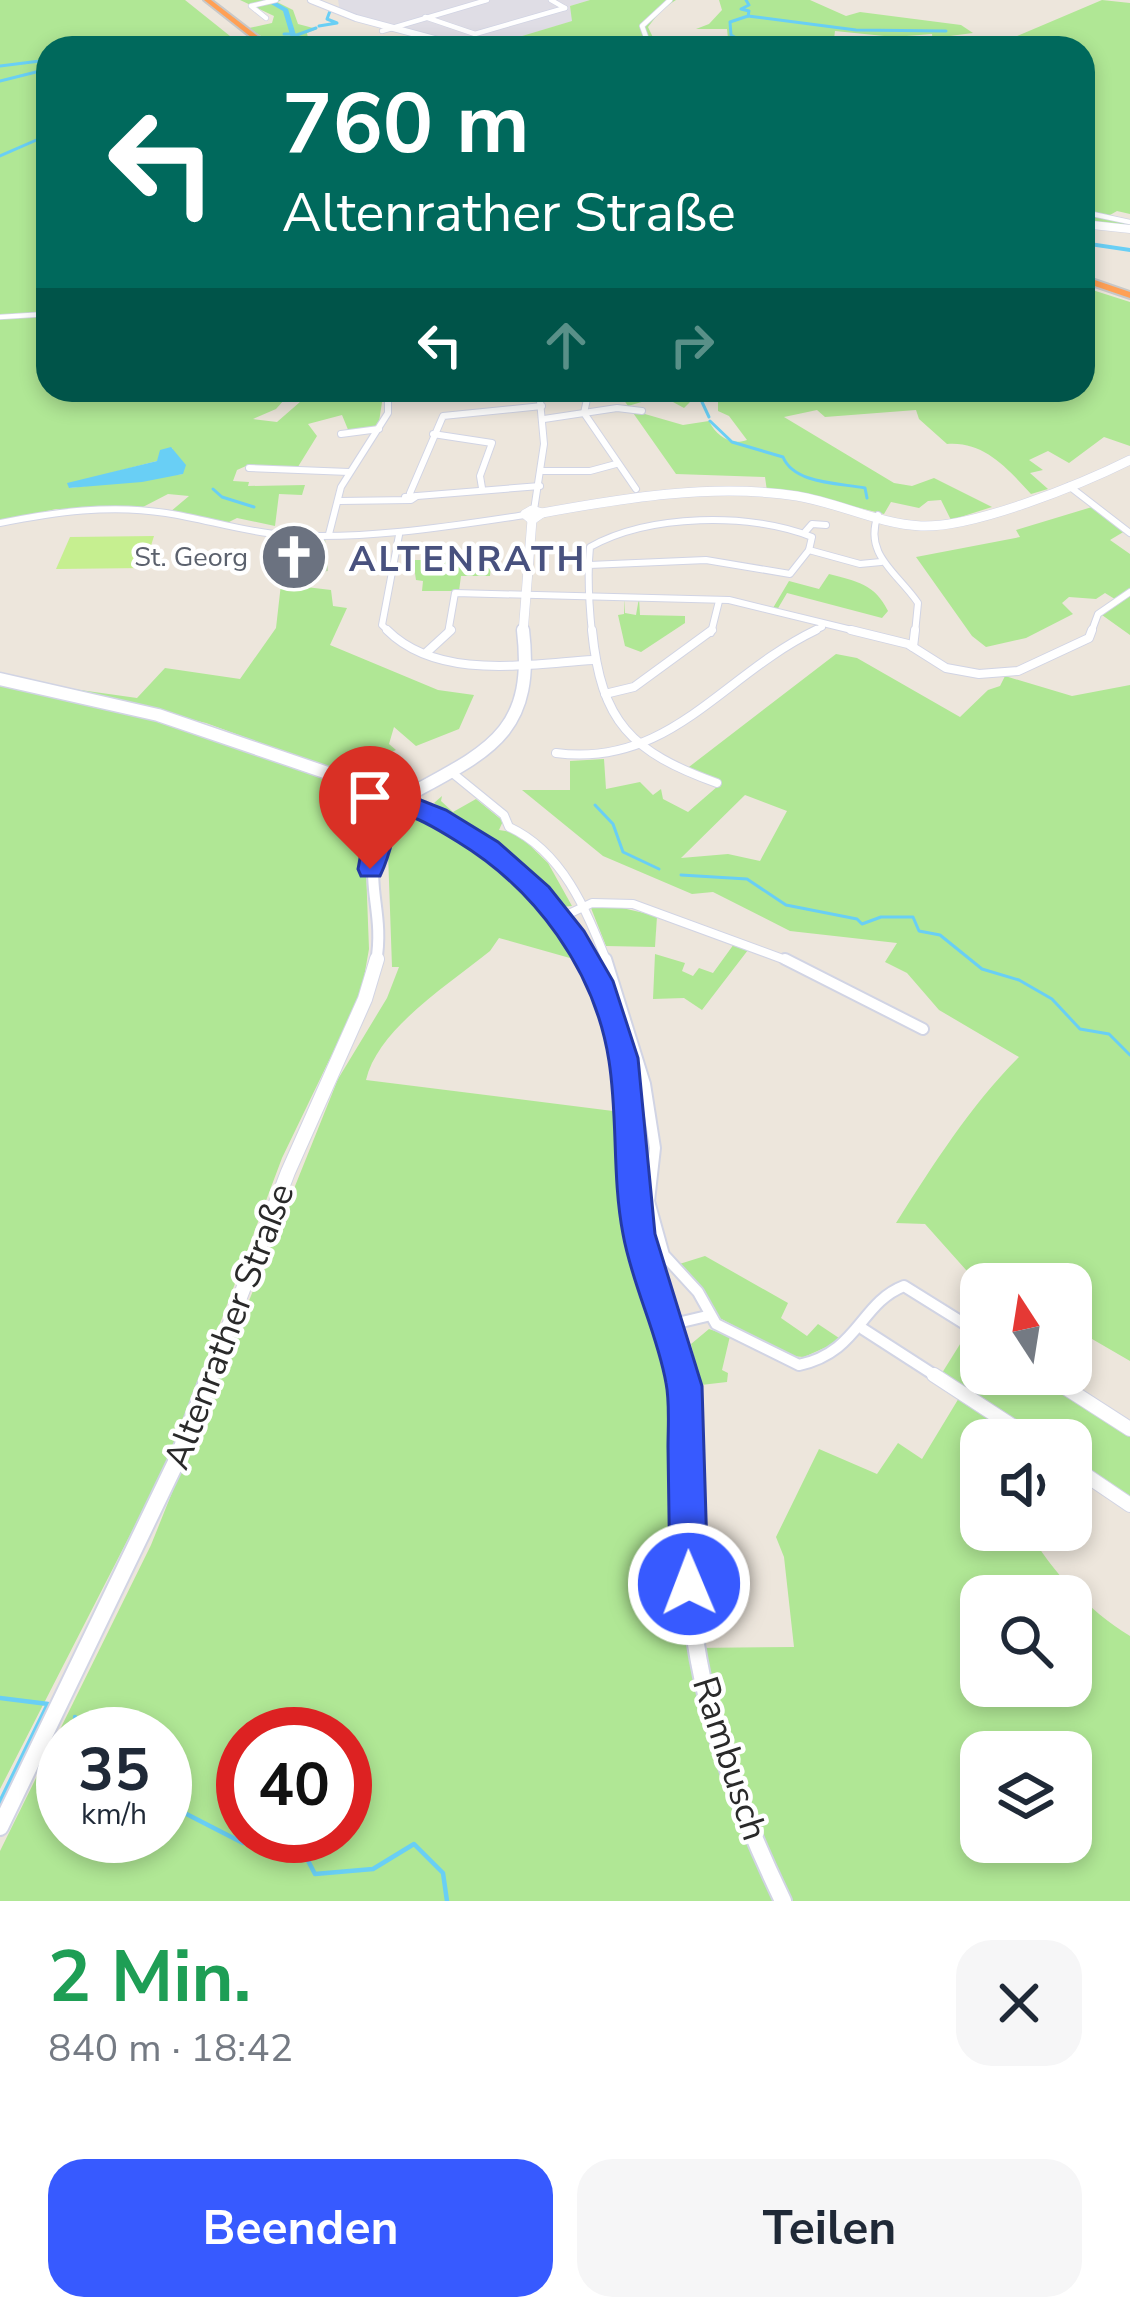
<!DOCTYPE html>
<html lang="de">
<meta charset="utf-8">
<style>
:root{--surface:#fff;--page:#f6f6f7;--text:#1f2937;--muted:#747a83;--accent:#375aff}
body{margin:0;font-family:"Nunito Sans",sans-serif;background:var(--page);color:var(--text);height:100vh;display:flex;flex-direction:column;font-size:45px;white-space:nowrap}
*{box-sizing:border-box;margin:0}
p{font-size:39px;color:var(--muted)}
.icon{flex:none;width:66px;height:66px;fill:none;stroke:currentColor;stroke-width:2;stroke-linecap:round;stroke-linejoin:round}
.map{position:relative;height:1901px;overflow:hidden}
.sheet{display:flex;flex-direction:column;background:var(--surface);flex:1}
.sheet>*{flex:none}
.banner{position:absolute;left:36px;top:36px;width:1059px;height:366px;border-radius:36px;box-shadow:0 6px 18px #0003;background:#00695c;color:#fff;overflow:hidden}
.needle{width:78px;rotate:348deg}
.tools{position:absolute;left:960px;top:1263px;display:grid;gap:24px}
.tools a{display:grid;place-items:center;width:132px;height:132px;border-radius:24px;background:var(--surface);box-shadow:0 6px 18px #0003;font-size:60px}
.speed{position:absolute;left:36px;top:1707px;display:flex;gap:24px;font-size:60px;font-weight:700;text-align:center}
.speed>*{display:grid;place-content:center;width:156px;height:156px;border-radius:50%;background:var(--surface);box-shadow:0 6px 18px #0003;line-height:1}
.speed small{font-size:30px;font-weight:400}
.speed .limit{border:18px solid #d22;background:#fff;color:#111}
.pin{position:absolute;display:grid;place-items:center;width:102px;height:102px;color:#fff;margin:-123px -51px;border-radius:50% 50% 50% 0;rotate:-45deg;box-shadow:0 0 12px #0007}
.pin .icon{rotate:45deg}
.me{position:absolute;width:132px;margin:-66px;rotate:359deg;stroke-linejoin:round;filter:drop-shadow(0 0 9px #0008)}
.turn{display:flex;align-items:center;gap:42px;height:252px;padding:0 48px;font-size:54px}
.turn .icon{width:156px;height:156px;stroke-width:2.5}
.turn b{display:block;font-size:84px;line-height:102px}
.lanes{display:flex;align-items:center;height:114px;padding:0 48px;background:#0003;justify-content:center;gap:60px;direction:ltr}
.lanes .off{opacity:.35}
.round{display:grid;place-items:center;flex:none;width:126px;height:126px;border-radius:36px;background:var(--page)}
.headline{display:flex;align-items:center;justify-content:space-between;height:204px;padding:0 48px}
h1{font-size:72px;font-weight:700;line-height:90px;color:#1e9e55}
.cta{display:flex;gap:24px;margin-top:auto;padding:24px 48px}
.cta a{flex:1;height:138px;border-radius:36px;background:var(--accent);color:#fff;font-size:48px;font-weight:700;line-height:138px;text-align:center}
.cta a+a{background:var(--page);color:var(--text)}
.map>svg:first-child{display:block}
.industrial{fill:#dfdde5}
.green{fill:#b0e795;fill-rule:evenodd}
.cemetery{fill:#c4d8b2}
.pitch{fill:#c6ef90}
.water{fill:#69cff5}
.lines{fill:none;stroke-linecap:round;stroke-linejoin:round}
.stream-far1{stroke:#69cff5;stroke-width:3}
.stream{stroke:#69cff5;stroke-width:4.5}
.river{fill:#69cff5;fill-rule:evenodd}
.minor-far4-casing{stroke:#d1d4e4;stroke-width:6}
.minor-far3-casing{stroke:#d1d4e4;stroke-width:8}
.minor-far2-casing{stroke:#d1d4e4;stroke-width:10}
.minor-far1-casing{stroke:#d1d4e4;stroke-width:14}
.minor-casing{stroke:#d1d4e4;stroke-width:16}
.tertiary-far2-casing{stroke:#d1d4e4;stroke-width:14}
.tertiary-far1-casing{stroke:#d1d4e4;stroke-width:16}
.tertiary-casing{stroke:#d1d4e4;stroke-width:20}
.secondary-far3-casing{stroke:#d1d4e4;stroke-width:8}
.secondary-far2-casing{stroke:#d1d4e4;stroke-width:9}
.secondary-far1-casing{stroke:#d1d4e4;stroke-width:10}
.secondary-casing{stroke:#d1d4e4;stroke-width:15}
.motorway-casing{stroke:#c8c8c8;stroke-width:4}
.minor-far4{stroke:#fff;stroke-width:4.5}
.minor-far3{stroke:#fff;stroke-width:6}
.minor-far2{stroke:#fff;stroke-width:8}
.minor-far1{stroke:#fff;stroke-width:10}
.minor{stroke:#fff;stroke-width:14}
.tertiary-far2{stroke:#fff;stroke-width:10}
.tertiary-far1{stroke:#fff;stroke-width:14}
.tertiary{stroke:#fff;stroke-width:16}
.secondary-far3{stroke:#fff;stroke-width:6}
.secondary-far2{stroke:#fff;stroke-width:8}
.secondary-far1{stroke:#fff;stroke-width:9}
.secondary{stroke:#fff;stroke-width:12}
.motorway{fill:#ffa055;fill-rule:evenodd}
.route{fill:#375aff;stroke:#243aa6;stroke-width:3}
.labels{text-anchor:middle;stroke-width:9;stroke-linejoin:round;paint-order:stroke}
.far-worship-label{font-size:27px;fill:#5b616d;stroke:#fff;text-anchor:end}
.far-district-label{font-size:36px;font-weight:bold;letter-spacing:3px;fill:#48517e;stroke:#fff}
.near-street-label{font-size:36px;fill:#2a2a2a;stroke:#fff}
</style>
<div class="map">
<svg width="1130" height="1901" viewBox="0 0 1130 1901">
<rect width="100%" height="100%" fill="#ede6dc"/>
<polygon class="industrial" points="338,0 590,0 570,6 573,21 482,48 340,12"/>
<g class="green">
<path d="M0 0H185L245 48H48V390H293L276 409 253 419 277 422 308 395 305 390C338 392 380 390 420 390L383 396 378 428 349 432 342 415 308 424 317 436 296 470 246 466 237 470 233 481 249 482 248 486 305 485 302 495 279 494 275 526 237 518 225 524 170 512 189 496 168 494 141 508 56 509 0 522ZM172 448 183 474 70 488 68 484 157 461Z"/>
<path d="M240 0H281L277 2 293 10 298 24 317 29 307 33 310 48C284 48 271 44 249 28L272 23 274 16Z"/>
<polygon points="590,0 676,0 662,9 648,27 658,48 617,48 605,40 564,48 482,48 572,21 570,6"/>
<polygon points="719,0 810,0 846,16 860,12 961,25 973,33 942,37 944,43 933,44 932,34 894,37 835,31 834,39 885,48 729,48 727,29 696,29 709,24 722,10"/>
<polygon points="1102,0 1130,3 1130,214 1117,211 1110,215 1130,220 1130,227 1083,222 1083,48 989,48"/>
<path d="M1083 287 1130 302V446L1104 437 1069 463 1048 451 1029 460 1043 470 1030 473 1048 489 1031 494C1007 468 984 441 947 444L919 419 916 410 825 417 817 410 784 417 894 483 912 486 934 478 992 507 951 520 941 500 928 501 919 508 891 502 884 514 807 495 767 491 765 477 676 474 631 410 683 425 709 421C716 436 731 446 747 440L729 416 718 411V400L690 402 684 408 662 396 628 406 617 390H1083Z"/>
<polygon points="1092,507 1125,531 1110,540 1130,554 1130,635 1102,615 1118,601 1105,593 1096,599 1069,597 1062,603 1073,614 1026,638 986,647 972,636 916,557 1020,537 1016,530"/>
<polygon points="427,554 492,554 490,576 461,576 459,591 422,591 423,581 416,580 413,560 426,560"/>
<path d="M829 574C856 581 875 584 888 611L882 618 787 593 777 610 773 608 789 581 819 589Z"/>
<polygon points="281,584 331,590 333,606 347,608 330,645 438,690 474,695 459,729 416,746 394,727 389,744 396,750 371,760 358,775 348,775 206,723 52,686 137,698 165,668 240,679 276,628"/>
<polygon points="625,598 625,613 636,615 639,598 640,615 685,616 685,623 641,652 625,646 618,615 624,614"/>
<path d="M836 654 857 658 960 717 988 690 1000 686 1005 676 1072 696 1130 685V1361L1080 1332 1071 1347V1284H996L983 1277 975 1280 925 1224 896 1223C933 1165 971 1105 1019 1057L939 1010 907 973 885 962 897 943 790 931 713 892 692 894 603 856 522 790H570V761L604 759 606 789 640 782 653 795 661 789 663 799 688 812 718 786 685 770ZM745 795 787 811 760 861 728 854 681 858Z"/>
<polygon points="0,683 150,716 372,794 382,800 366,870 369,949 361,994 282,1158 170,1457 0,1789"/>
<polygon points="442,796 441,801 453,812 476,799 503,821 499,830 517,833 548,863 572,906 561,907 514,859 434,803"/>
<path d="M412 818C473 829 546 909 577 960L499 938 490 951C451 983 378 1028 366 1080L613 1111 625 1219 653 1327 668 1357 682 1438 689 1648 794 1647 784 1557 776 1537 819 1449 877 1474 898 1443 922 1459 965 1388 942 1373 967 1333 981 1342V1374H1056L1061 1393 1130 1437V1497L1071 1458V1440H1044L1007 1416 993 1440H981V1461L973 1475 981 1481V1530H1028C1052 1572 1088 1610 1130 1636V1901H0V1851L151 1545 338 1079 387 998 399 967H392L388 853 398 832ZM981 1596H1071V1686H981ZM63 1734H165V1836H63ZM243 1734H345V1836H243ZM981 1752H1071V1842H981Z"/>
<polygon points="605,904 657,916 655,947 606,946 591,908"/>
<polygon points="734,944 748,950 702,1010 684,998 653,999 655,954 685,963 682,971 693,976 699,968 713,973"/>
<polygon points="705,1256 788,1303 781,1318 807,1336 818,1324 842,1340 804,1357 790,1356 714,1315 701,1286 673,1266"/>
<polygon points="709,1329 730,1336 722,1370 728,1373 727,1382 701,1385 691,1344"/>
</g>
<polygon class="cemetery" points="281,537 325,537 328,571 308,574 307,588 281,584 282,570 276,558"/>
<polygon class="pitch" points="154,536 144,568 56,569 70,537"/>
<polygon class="water" points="171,447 186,465 183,474 142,482 69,488 67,483 157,461 160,450"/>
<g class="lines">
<g class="stream-far1">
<polyline points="748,16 856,30 946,31"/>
<polyline points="319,26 337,23 327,19 330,11"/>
<polyline points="284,34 294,34"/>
<polyline points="294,36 316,28"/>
<polyline points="117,48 233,39"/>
<polyline points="735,48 738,39 731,35 730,22 748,16 749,11 741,9 749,5 746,0"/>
<polyline points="0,66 48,60"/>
<polyline points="0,81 48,69"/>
<polyline points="0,156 48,135"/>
<polyline points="700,399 702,390"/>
<polyline points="702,402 709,417"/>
<path d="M710 421 732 442 783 457C794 484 839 483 865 488L867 498"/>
<polyline points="213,489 222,497 254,507"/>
<polyline points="595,805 613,824 623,852 659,869"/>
<polyline points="681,875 747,879 786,905 857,919 862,924 881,917 913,917 919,931 940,935 982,969 1019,980 1052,999 1080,1029 1109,1034 1130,1055"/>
</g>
<g class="stream">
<polyline points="0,1698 48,1704 0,1802"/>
<polyline points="75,1717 78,1734"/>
<polyline points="165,1803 243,1843 271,1836"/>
<polyline points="295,1836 315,1874 373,1869 414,1844 443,1873 447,1901"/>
</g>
<g class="river">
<polygon points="264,0 272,0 288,9 300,48 294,48 283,11"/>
<polygon points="1083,241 1130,248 1130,252 1083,245"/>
</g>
<defs>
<g id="minor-far4">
<polyline points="551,0 565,8"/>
<polyline points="425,17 475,34 565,8"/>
<polyline points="266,18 251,6 276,0"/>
<polyline points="382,31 487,0"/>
<polyline points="650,48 642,26 670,0"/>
<polyline points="1083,212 1130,222"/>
<polyline points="0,317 48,314"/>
</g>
<g id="minor-far3">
<polyline points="589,390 584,413 636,489"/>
<polyline points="544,419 617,408 642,411"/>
<polyline points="341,434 379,429"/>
<polyline points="433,434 492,443 480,476 482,488"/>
<polyline points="249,468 349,472"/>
<polyline points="543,471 590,471 616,464"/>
<polyline points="1069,486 1130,533"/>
<polyline points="410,493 443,416 542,406"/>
<polyline points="417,496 540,486"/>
<polyline points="339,501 411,500 417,496 405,497"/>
<polyline points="534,510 544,444 539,390"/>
<path d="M878 515C863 555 898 573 918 603L915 633"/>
<path d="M0 523C55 512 110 504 166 513 206 519 243 532 285 535 365 540 446 527 525 515"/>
<polyline points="805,532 812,524 826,525"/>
<polyline points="329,534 341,487 388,413 388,398 427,390"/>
<polyline points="809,550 860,564 881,562"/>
<path d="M589 565 706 560 790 574 809 550 812 537C750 512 649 514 590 547 587 576 589 604 592 633"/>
<polyline points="390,633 382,625 399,535"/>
<polyline points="448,633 455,593 729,600 864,633"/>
<polyline points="711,633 719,601"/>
<polyline points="809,633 822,627"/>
<polyline points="1091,633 1098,614 1130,592"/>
</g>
<g id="minor-far2">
<path d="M387 630C438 681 528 664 593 660"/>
<path d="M592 630C601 722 631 752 717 783"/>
<polyline points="851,630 908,644 946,668 979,674 1018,671 1089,638 1092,630"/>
<polyline points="913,647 915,630"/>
<polyline points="427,652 451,630"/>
<polyline points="605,694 634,687 712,630"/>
<path d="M556 753C670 768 722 675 816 630"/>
<path d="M450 771 504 815 509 827C563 852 586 910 607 962"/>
<polyline points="560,918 592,903 633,904 791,962"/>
</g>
<g id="minor-far1">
<path d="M606 959 645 1084 655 1148 649 1201 664 1255 698 1292 716 1324 799 1365C859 1352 860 1303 904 1286L981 1334"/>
<polyline points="785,959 923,1029"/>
<polyline points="669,1325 707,1316"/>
<polyline points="863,1329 939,1378"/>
<polyline points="1044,1374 1050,1378"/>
</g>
<g id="minor">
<polyline points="934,1375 1034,1440"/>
<polyline points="1046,1375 1130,1429"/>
<polyline points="1071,1465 1130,1505"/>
</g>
<g id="tertiary-far2">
<path d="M413 806C483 843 550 890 588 962"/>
<path d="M376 962C387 902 353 871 393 810"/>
</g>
<g id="tertiary-far1">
<path d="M586 959C638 1060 618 1126 638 1228 648 1279 673 1327 683 1378"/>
<polyline points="209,1378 288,1172 365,999 377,959"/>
</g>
<g id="tertiary">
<path d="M682 1375C695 1442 686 1509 689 1577 694 1691 734 1799 783 1901"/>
<polyline points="0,1827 178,1458 210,1375"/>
</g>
<polyline id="secondary-far3" points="311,0 356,18 468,48"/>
<polyline id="secondary-far2" points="1083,224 1130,229"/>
<g id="secondary-far1">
<polygon points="532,510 542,513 532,520 525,514"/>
<path d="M542 513C624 498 714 483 797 496 839 503 879 524 921 526 974 528 1082 484 1130 460"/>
<polyline points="523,633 532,520"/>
</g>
<g id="secondary">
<polyline points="0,679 158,715 389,794"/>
<path d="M412 793C491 750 535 731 523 630"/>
<polyline points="389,794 387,806 402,811 415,803 412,793"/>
</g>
<g id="motorway">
<polygon points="204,0 211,0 273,48 265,48"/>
<polygon points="1083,276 1130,292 1130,298 1083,282"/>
</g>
</defs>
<use href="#minor-far4" class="minor-far4-casing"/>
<use href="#minor-far3" class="minor-far3-casing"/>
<use href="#minor-far2" class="minor-far2-casing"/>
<use href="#minor-far1" class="minor-far1-casing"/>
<use href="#minor" class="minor-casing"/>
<use href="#tertiary-far2" class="tertiary-far2-casing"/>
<use href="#tertiary-far1" class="tertiary-far1-casing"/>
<use href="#tertiary" class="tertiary-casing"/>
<use href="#secondary-far3" class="secondary-far3-casing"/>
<use href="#secondary-far2" class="secondary-far2-casing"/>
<use href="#secondary-far1" class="secondary-far1-casing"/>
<use href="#secondary" class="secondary-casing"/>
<use href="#motorway" class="motorway-casing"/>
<use href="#minor-far4" class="minor-far4"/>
<use href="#minor-far3" class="minor-far3"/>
<use href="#minor-far2" class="minor-far2"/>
<use href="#minor-far1" class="minor-far1"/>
<use href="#minor" class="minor"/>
<use href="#tertiary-far2" class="tertiary-far2"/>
<use href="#tertiary-far1" class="tertiary-far1"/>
<use href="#tertiary" class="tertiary"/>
<use href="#secondary-far3" class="secondary-far3"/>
<use href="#secondary-far2" class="secondary-far2"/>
<use href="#secondary-far1" class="secondary-far1"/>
<use href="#secondary" class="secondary"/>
<use href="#motorway" class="motorway"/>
</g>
<path class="route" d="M413 797 446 810 498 842 549 887 584 931 613 981 638 1058 655 1234 702 1386 708 1584 703 1598 689 1603 676 1598 670 1584C669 1538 669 1493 668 1447 668 1426 670 1403 666 1383 657 1332 632 1285 623 1234 612 1177 618 1118 609 1061 595 970 535 889 458 842 378 792 407 821 380 876H361L358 869C366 827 366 807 413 797Z"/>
<defs>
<symbol id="church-disc" viewBox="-11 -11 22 22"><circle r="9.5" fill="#6b7280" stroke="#fff"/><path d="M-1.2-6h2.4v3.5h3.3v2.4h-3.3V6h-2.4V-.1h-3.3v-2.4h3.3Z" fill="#fff"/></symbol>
</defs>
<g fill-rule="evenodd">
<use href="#church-disc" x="256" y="519" width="76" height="76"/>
</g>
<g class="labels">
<g class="far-worship-label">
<text x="248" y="566">St. Georg</text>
</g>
<g class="far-district-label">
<text x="468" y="571">ALTENRATH</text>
</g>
<g class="near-street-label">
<text transform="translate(228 1326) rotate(-69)" y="13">Altenrather Straße</text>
<text transform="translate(731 1758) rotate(72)" y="13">Rambusch</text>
</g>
</g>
</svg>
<div class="tools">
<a><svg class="needle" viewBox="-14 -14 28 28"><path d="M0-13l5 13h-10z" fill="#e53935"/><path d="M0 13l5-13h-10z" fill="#747a83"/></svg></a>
<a><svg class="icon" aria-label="sound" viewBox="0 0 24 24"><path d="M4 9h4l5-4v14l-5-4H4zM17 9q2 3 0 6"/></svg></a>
<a><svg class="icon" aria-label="search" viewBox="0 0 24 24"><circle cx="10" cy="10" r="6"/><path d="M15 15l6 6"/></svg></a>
<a><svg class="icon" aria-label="layers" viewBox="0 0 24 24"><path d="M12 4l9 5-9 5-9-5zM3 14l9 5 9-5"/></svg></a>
</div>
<div class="speed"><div>35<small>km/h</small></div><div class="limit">40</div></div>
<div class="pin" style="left:370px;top:869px;background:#d93025"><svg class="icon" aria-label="arrive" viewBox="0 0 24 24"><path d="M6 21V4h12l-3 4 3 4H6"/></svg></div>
<svg class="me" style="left:689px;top:1584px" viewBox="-20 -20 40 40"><circle r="17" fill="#375aff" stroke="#fff" stroke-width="3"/><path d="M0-11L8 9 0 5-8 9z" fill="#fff"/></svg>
<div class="banner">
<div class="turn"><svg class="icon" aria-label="left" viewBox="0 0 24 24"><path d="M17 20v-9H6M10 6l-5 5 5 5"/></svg><div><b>760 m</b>Altenrather Straße</div></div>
<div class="lanes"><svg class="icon" aria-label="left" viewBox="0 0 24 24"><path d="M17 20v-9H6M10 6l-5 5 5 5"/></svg><svg class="icon off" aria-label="ahead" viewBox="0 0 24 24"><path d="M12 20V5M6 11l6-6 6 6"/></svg><svg class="icon off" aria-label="right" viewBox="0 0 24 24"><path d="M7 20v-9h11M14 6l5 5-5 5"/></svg></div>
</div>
</div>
<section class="sheet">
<div class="headline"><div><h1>2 Min.</h1><p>840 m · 18:42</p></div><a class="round"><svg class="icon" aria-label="close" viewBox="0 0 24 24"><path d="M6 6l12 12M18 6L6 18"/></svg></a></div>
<div class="cta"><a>Beenden</a><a>Teilen</a></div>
</section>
